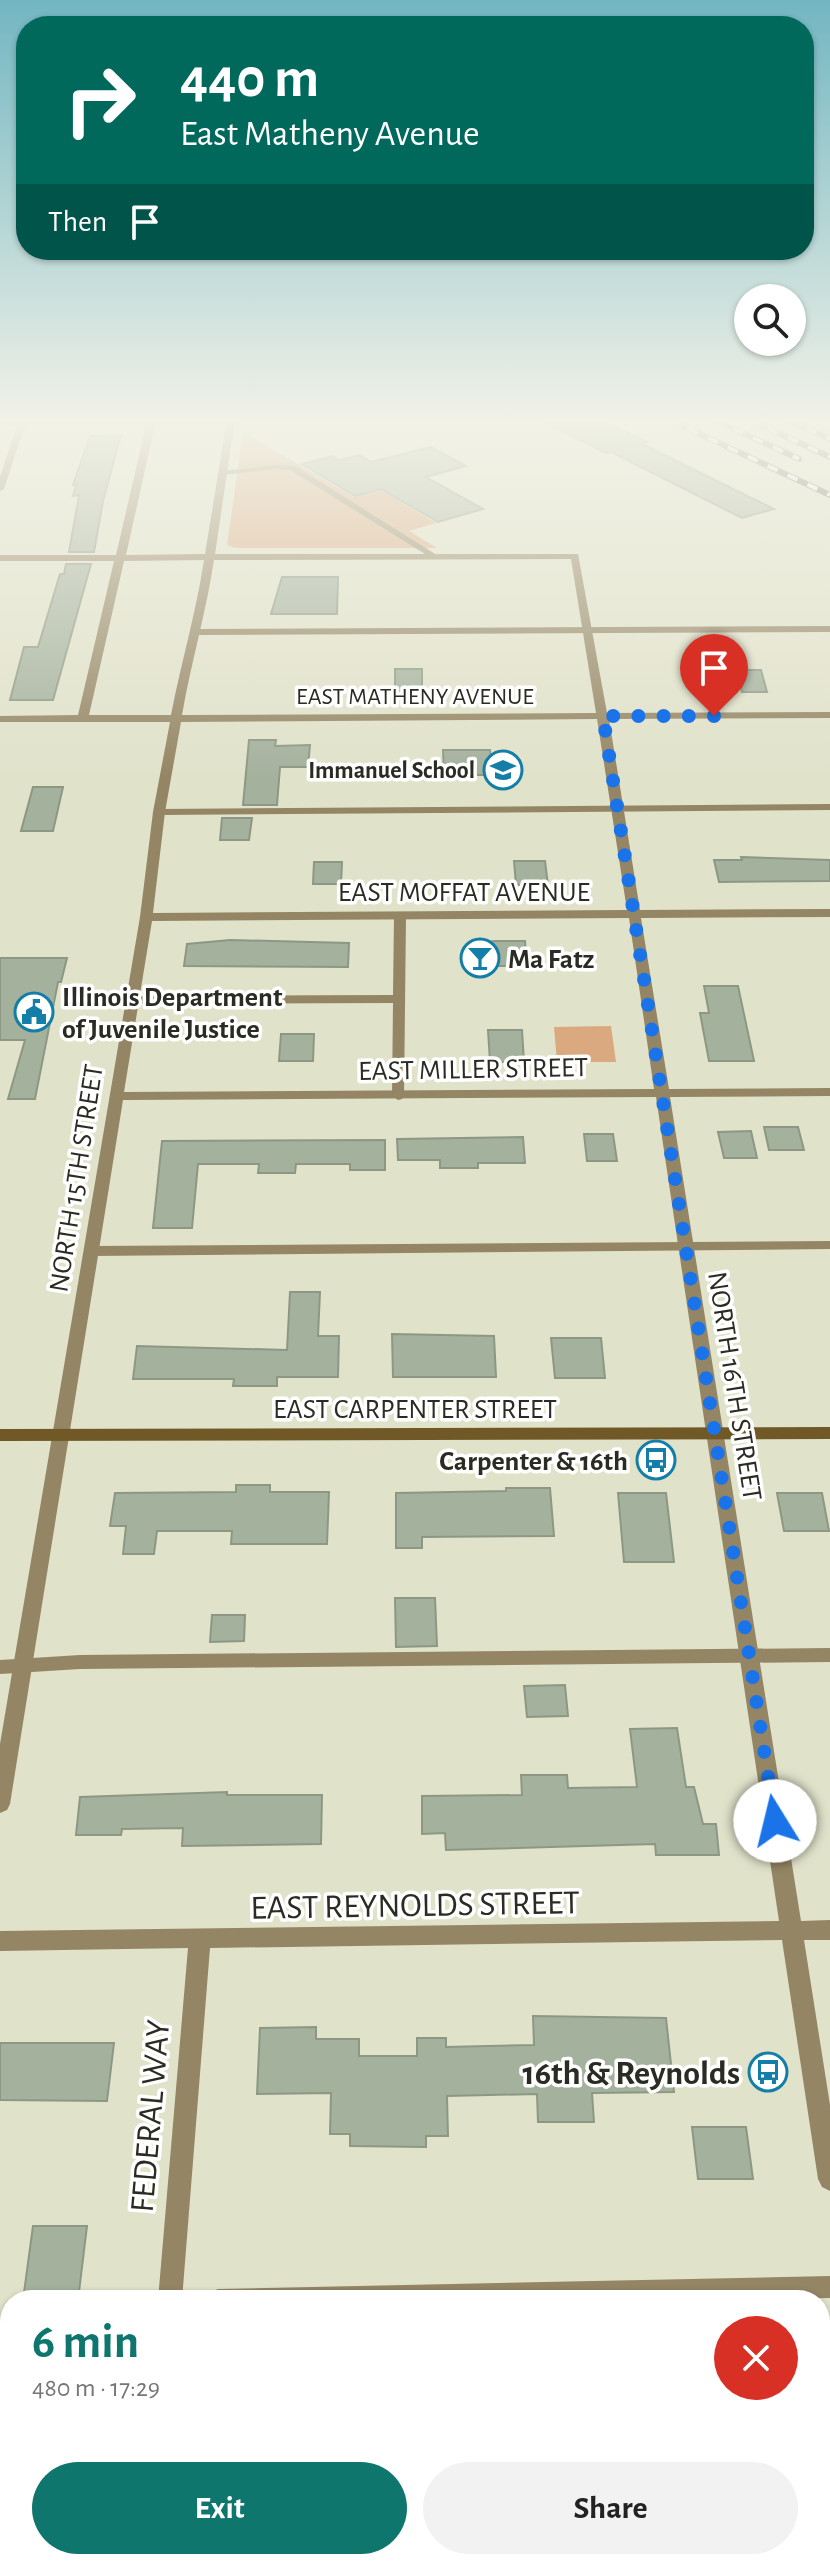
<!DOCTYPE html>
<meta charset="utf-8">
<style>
:root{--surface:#fff;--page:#f2f2f2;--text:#222;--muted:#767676;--accent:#0f766e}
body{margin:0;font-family:"Alegreya Sans",sans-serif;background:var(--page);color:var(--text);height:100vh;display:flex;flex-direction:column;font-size:30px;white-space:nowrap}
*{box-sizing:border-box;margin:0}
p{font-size:26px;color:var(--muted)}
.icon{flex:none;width:44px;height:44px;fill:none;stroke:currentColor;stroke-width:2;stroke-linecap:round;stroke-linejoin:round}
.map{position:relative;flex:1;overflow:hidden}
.side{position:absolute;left:0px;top:2290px;width:830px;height:280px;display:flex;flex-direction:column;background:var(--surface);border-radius:32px 32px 0 0;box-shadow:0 2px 6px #0004}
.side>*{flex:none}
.hud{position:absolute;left:16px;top:16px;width:798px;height:244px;border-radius:32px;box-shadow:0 2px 6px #0004;background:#00695c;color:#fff;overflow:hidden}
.tools{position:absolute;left:734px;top:284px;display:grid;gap:16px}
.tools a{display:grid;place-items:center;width:72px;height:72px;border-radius:50%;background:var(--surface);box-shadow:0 2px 6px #0004;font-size:40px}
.pin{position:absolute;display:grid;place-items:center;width:68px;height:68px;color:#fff;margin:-82px -34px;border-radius:50% 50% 50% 0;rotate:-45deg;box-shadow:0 0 8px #0007}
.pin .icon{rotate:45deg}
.me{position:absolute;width:88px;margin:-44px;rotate:351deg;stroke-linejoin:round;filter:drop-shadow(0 0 6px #0008)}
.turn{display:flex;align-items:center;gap:28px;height:168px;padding:0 32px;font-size:36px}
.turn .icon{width:104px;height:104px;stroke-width:2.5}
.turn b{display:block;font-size:56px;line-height:68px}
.then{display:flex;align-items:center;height:76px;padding:0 32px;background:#0003;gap:16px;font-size:30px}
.round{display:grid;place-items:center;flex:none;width:84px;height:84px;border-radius:42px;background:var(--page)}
.headline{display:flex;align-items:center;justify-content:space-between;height:136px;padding:0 32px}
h1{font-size:48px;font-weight:700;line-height:60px;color:var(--accent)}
.action{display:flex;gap:16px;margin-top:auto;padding:16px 32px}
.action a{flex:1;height:92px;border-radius:48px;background:var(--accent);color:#fff;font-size:32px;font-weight:700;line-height:92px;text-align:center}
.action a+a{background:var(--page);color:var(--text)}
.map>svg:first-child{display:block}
.green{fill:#dba980}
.building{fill:#a4b19d;stroke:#8c9884;stroke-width:2}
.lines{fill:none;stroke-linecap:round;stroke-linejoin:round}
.lane{fill:#948564;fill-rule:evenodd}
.street{fill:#948564;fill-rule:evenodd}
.secondary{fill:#705926;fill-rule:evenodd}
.rail-casing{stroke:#606154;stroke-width:6}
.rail{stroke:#fff;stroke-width:4;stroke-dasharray:11;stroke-linecap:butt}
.route{stroke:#1a73e8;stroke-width:14;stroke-dasharray:0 25.2}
.labels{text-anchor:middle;stroke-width:7;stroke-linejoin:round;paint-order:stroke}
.far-street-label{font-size:24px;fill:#2a2b22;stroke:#fff}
.far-poi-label{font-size:24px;font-weight:bold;fill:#2a2b22;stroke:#fff;text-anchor:end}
.street-label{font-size:28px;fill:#2a2b22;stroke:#fff}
.poi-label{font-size:28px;font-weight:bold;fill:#2a2b22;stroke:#fff;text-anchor:start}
.near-street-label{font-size:34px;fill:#2a2b22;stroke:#fff}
.near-poi-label{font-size:34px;font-weight:bold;fill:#2a2b22;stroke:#fff;text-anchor:end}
</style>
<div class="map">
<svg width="830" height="2570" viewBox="0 0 830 2570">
<rect width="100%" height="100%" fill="#e1e2ca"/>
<g class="green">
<polygon points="243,432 354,497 381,490 436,523 409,531 437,548 235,548 227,545"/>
<polygon points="611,1026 616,1062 557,1062 554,1027"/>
</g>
<g class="building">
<polygon points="537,419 599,419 647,442 642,444 774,509 742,518 611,452 606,453"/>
<polygon points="121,435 103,501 94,552 69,552 79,495 73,496 76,485 73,485 90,436"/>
<polygon points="430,447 466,466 426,477 483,509 438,522 381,489 355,496 302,464 332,456 339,460 360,455 371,462"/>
<polygon points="66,564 91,564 53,700 10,700 24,647 38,647 60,574 64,574"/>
<polygon points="282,577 338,577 337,614 271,614"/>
<rect x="395" y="669" width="27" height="24"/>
<polygon points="736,670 761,670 767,692 742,692"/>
<polygon points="249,740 276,740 275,746 310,745 308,767 280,767 277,805 243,805"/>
<polygon points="443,750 490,750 492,775 444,775"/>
<polygon points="33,787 63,787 53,831 21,831"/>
<polygon points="222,818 252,818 249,840 220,840"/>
<polygon points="741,857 830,860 830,881 719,882 714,860 742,860"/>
<polygon points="514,861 545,861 548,885 516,885"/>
<polygon points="314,862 342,862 341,884 313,884"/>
<polygon points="230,940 349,943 348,967 184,966 187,944"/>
<polygon points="496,941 525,941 527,966 471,966 470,943"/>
<polygon points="0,958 67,958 61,982 58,982 35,1099 8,1099 25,1040 0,1040"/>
<polygon points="704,986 738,986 754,1061 709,1061 700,1013 709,1013"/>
<polygon points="488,1030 522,1030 524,1062 490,1062"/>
<polygon points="281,1034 314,1034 313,1061 279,1061"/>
<polygon points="764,1127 798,1127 804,1150 769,1150"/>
<polygon points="751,1131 757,1158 724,1158 718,1132"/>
<polygon points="584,1134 613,1134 617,1161 587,1161"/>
<polygon points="523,1137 525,1163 478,1163 478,1168 440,1168 440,1160 398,1160 397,1139"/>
<polygon points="385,1140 385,1170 350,1170 350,1164 296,1164 295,1173 258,1173 259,1164 198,1164 192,1228 153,1228 162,1141"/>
<polygon points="290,1292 320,1292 318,1336 339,1336 338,1377 277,1377 277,1386 233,1386 234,1379 133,1379 137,1346 287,1350"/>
<polygon points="392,1334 494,1336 496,1377 393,1377"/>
<polygon points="551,1338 601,1338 605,1378 555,1378"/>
<polygon points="236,1485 270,1485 270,1492 329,1492 327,1544 231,1544 232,1531 157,1531 154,1554 123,1554 126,1526 110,1526 115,1493 236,1492"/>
<polygon points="506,1488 550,1488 554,1536 422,1537 422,1548 396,1548 396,1493 506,1491"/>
<polygon points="618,1493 666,1493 674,1562 624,1562"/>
<polygon points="777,1493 822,1493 829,1531 784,1531"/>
<polygon points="395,1598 435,1598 437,1646 396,1647"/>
<polygon points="212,1615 245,1615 244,1641 210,1642"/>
<polygon points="565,1685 568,1716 527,1717 524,1686"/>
<polygon points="677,1728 686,1787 694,1787 703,1824 716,1824 719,1855 656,1855 655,1844 446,1850 445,1833 422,1834 422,1796 522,1795 521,1775 567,1775 568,1788 637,1787 630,1729"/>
<polygon points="227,1792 227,1795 322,1795 321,1844 182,1846 183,1828 122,1829 121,1835 76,1835 80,1797"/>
<polygon points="533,2016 666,2018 674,2092 592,2093 594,2122 538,2122 537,2094 447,2096 448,2136 426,2136 426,2147 350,2146 350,2134 330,2134 331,2093 257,2094 260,2028 316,2027 316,2039 359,2039 359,2056 417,2056 417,2038 446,2038 446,2047 534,2045"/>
<polygon points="0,2043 114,2043 107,2101 0,2100"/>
<polygon points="692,2127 746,2127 753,2179 698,2179"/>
<polygon points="33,2226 87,2226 78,2300 23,2300"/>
</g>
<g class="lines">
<g class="lane">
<polygon points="19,419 27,419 4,489 0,491 0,477"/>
<polygon points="275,465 295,466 440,557 433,559 290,470 275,469 222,475 218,473 222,471"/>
<polygon points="830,626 830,632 198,635 193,632 198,629"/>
<polygon points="830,804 830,810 159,815 154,812 159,809"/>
<polygon points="400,913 406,916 404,1096 402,1099 398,1100 392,1096 393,1003 132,1004 126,1000 132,996 393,995 394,916"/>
<polygon points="830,1241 830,1249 92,1256 85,1251 92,1246"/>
<polygon points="830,1648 830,1662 80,1669 0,1674 0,1660 80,1655"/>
<polygon points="830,2276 830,2298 721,2300 207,2300 210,2292 218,2289"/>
</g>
<g class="street">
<path d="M0 419H235L215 554H578L607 713 830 712V718L609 719 640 910 830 909V917L641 918 669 1089 830 1088V1096L670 1097 801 1921 830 1920V1940H804L830 2105V2191L822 2187 818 2179 782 1940 210 1948 182 2300H158L188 1948 0 1951V1931L779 1921 656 1097 123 1100 10 1804 7 1810 0 1813V1744L140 917 153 812 170 722H0V716L78 715 114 561H0V555H116L146 425H0ZM155 425H226L205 554 126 555ZM571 559 596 713 182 715C191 663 206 613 214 560ZM204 560C196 613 181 663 171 715H89L124 561ZM597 719 627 910 153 913 165 812 181 722ZM629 918 654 1089 124 1092 152 921Z"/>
<rect x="137" y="2560" width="26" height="10"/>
</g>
<polygon class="secondary" points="830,1427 830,1439 0,1441 0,1429"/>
<defs>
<g id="rail">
<polyline points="668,419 830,495"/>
<polyline points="713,419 799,459"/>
<polyline points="748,419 830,457"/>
<polyline points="786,419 830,439"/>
</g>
</defs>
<use href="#rail" class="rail-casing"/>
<use href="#rail" class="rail"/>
</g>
<linearGradient id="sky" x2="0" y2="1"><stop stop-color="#72b6c2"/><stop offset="0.54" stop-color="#f2f2e7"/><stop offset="1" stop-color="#f2f2e7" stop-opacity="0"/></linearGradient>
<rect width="830" height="779" fill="url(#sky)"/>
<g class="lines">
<polyline class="route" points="714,716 603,716 775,1821"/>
</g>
<defs>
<symbol id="school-ring" viewBox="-11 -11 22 22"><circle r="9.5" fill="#fff" stroke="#137ea7" stroke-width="1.5"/><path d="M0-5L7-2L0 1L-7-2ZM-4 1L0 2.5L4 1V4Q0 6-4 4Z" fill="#137ea7"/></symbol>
<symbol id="bar-ring" viewBox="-11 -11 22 22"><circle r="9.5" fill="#fff" stroke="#137ea7" stroke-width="1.5"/><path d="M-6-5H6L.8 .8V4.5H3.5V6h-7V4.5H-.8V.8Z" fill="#137ea7"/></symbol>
<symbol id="civic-ring" viewBox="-11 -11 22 22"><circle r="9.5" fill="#fff" stroke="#137ea7" stroke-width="1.5"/><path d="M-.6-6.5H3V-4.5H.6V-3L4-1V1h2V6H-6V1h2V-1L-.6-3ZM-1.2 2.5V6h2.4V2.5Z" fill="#137ea7"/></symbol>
<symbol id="bus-ring" viewBox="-11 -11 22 22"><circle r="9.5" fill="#fff" stroke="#137ea7" stroke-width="1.5"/><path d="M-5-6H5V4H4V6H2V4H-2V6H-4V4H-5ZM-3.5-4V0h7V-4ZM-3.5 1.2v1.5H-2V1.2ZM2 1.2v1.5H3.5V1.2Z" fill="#137ea7"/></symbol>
</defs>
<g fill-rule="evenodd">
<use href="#school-ring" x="481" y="748" width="44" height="44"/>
<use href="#bar-ring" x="458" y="936" width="44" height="44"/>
<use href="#civic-ring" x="12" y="990" width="44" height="44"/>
<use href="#bus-ring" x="634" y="1438" width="44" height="44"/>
<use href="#bus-ring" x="746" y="2050" width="44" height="44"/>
</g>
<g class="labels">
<g class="far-street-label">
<text x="415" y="704">EAST MATHENY AVENUE</text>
</g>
<g class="far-poi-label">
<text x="475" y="778">Immanuel School</text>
</g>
<g class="street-label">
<text x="464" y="901">EAST MOFFAT AVENUE</text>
<text transform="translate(473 1068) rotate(-1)" y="10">EAST MILLER STREET</text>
<text transform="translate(75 1178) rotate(-81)" y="10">NORTH 15TH STREET</text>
<text transform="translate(736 1386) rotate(81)" y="10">NORTH 16TH STREET</text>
<text x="415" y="1418">EAST CARPENTER STREET</text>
</g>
<g class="poi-label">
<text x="508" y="968">Ma Fatz</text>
<text x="62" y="1006">Illinois Department<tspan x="62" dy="32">of Juvenile Justice</tspan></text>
<text x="628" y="1470" text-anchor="end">Carpenter &amp; 16th</text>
</g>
<g class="near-street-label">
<text transform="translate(415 1904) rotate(-1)" y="12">EAST REYNOLDS STREET</text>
<text transform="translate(149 2116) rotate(-85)" y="12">FEDERAL WAY</text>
</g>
<g class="near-poi-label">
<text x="740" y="2084">16th &amp; Reynolds</text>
</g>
</g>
</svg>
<div class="tools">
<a><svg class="icon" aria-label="search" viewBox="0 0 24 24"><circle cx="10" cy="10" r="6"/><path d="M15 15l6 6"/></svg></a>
</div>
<div class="pin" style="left:714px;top:716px;background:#d93025"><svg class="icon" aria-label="arrive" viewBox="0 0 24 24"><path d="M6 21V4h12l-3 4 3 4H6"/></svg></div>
<svg class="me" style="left:775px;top:1821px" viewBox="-20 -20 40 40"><circle r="19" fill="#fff"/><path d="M0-13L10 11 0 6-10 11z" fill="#1a73e8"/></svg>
<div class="hud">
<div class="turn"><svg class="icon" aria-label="right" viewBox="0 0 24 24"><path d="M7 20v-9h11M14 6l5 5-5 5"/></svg><div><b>440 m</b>East Matheny Avenue</div></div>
<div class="then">Then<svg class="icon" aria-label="arrive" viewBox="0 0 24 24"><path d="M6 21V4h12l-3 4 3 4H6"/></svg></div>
</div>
<section class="side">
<div class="headline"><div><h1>6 min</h1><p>480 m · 17:29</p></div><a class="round" style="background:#d93025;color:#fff"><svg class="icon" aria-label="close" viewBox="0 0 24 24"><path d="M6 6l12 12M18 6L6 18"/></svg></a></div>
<div class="action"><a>Exit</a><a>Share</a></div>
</section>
</div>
